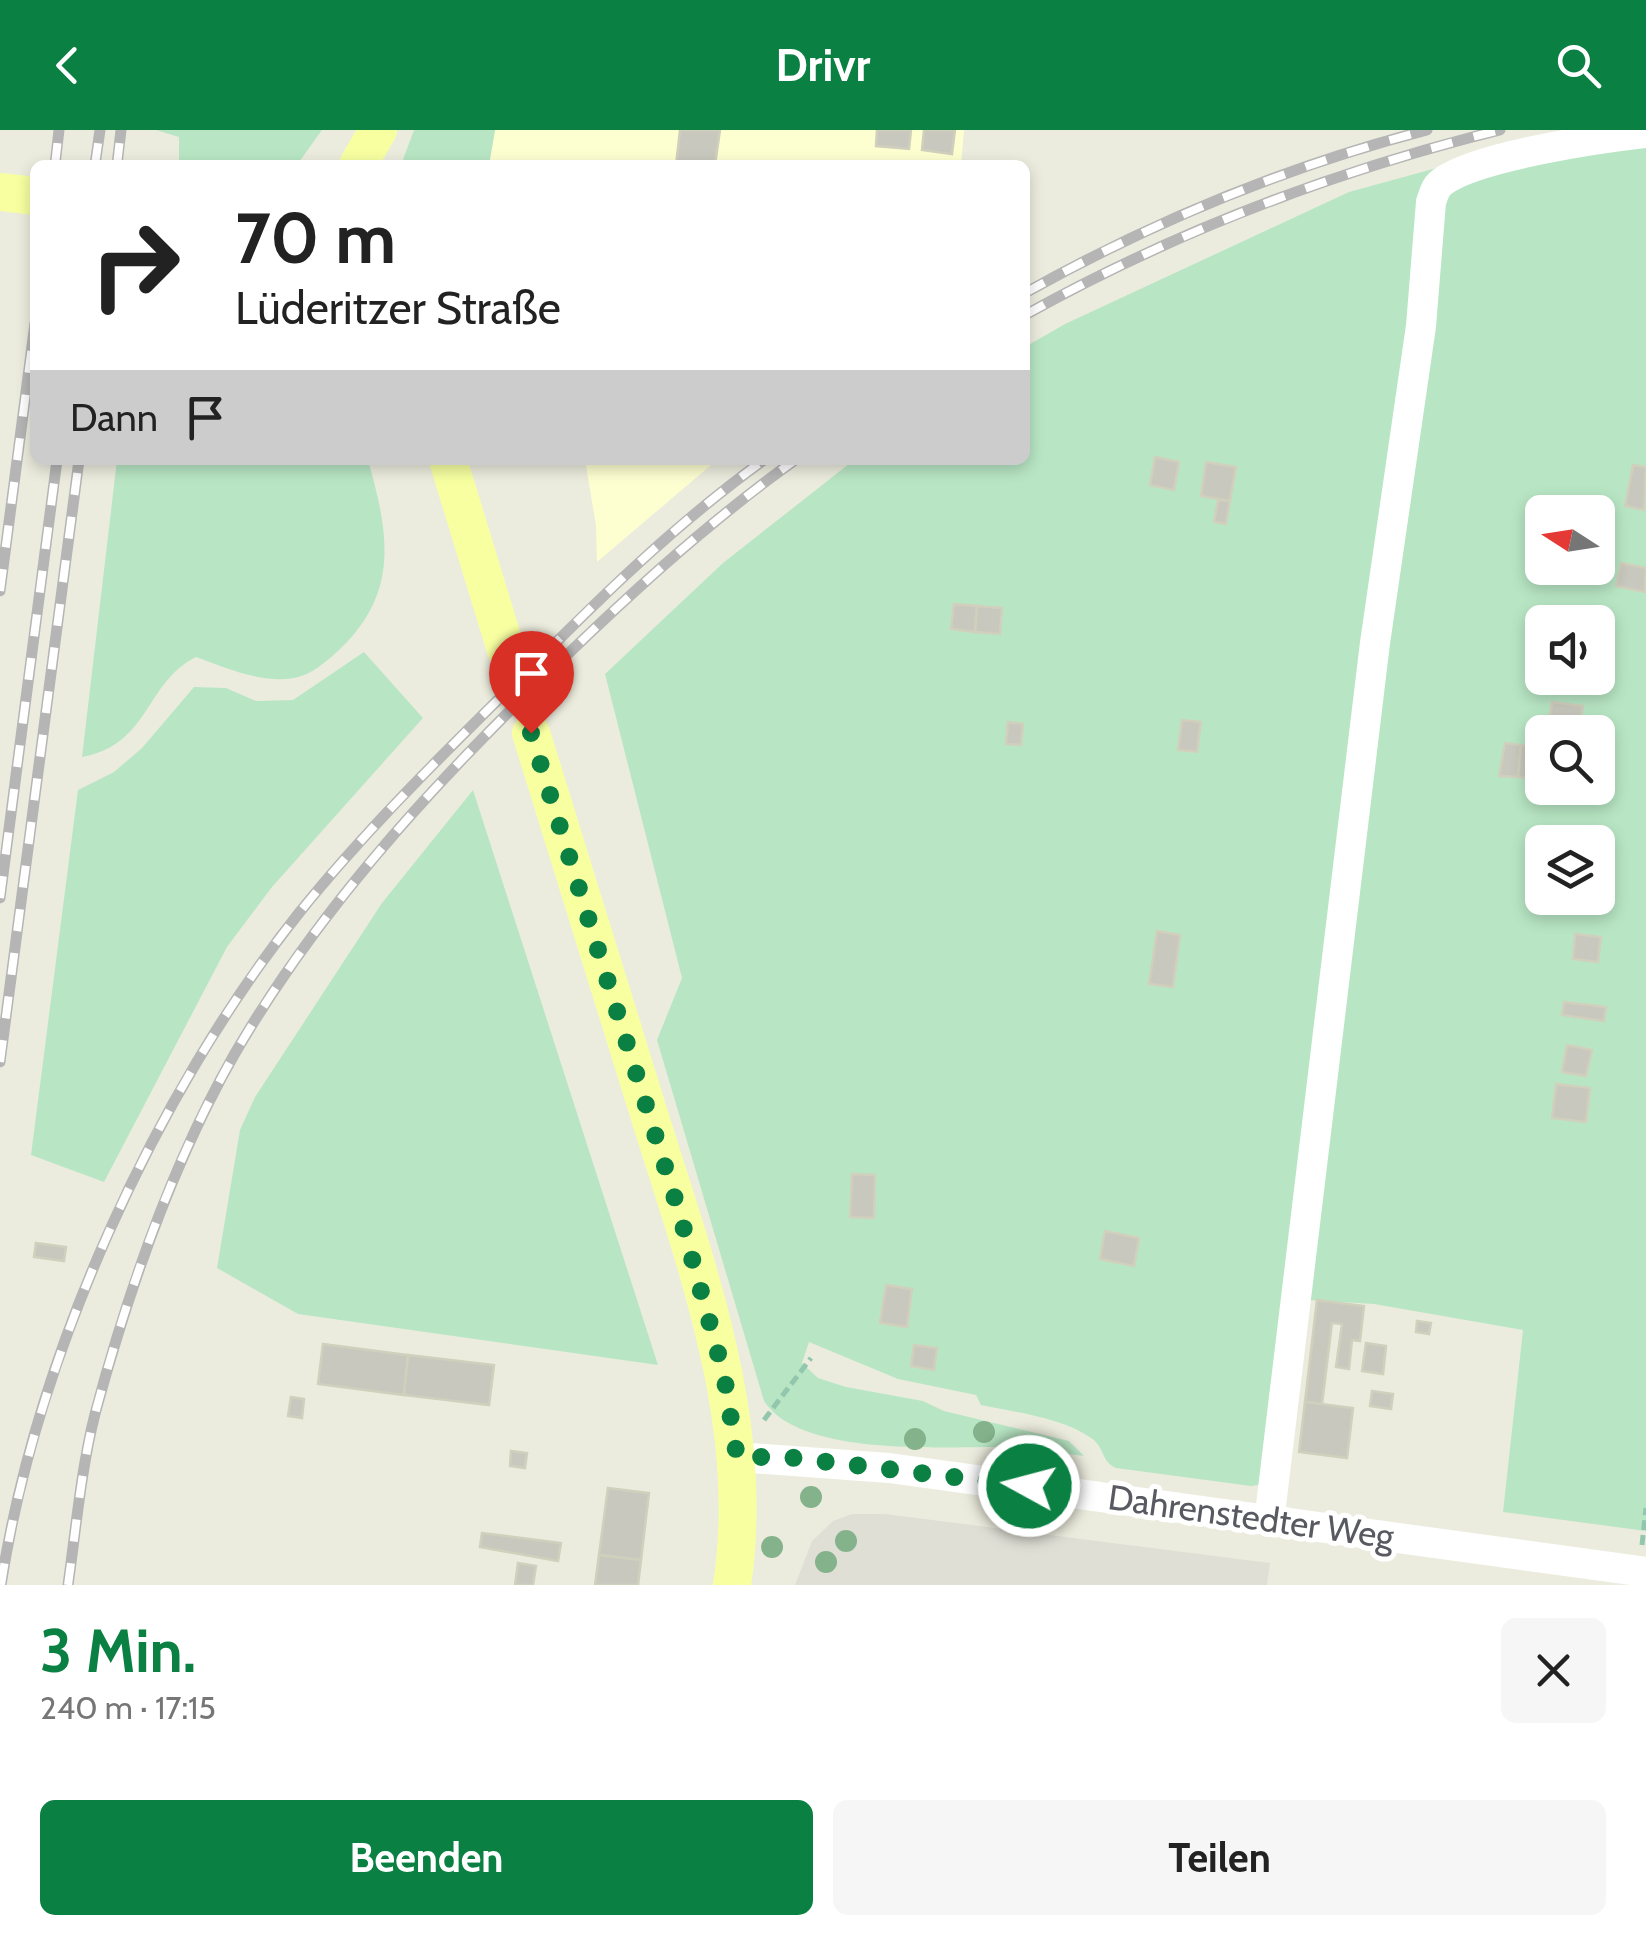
<!DOCTYPE html>
<html lang="de">
<meta charset="utf-8">
<style>
:root{--surface:#fff;--page:#f6f6f6;--text:#222;--muted:#767676;--accent:#0b8043}
body{margin:0;font-family:Cabin,sans-serif;background:var(--page);color:var(--text);height:100vh;display:flex;flex-direction:column;font-size:38px;white-space:nowrap}
*{box-sizing:border-box;margin:0}
p{font-size:32px;color:var(--muted)}
.icon{flex:none;width:55px;height:55px;fill:none;stroke:currentColor;stroke-width:2;stroke-linecap:round;stroke-linejoin:round}
.map{position:relative;height:1455px;overflow:hidden}
.details{display:flex;flex-direction:column;background:var(--surface);flex:1}
.details>*{flex:none}
.top-card{position:absolute;left:30px;top:30px;width:1000px;height:305px;border-radius:15px;box-shadow:0 5px 15px #0003;background:#fff;color:var(--text);overflow:hidden}
.needle{width:65px;rotate:282deg}
.fabs{position:absolute;left:1525px;top:365px;display:grid;gap:20px}
.fabs a{display:grid;place-items:center;width:90px;height:90px;border-radius:15px;background:var(--surface);box-shadow:0 5px 15px #0003;font-size:50px}
.pin{position:absolute;display:grid;place-items:center;width:85px;height:85px;color:#fff;margin:-102px -42px;border-radius:50% 50% 50% 0;rotate:-45deg;box-shadow:0 0 10px #0007}
.pin .icon{rotate:45deg}
.me{position:absolute;width:110px;margin:-55px;rotate:277deg;stroke-linejoin:round;filter:drop-shadow(0 0 8px #0008)}
.turn{display:flex;align-items:center;gap:35px;height:210px;padding:0 40px;font-size:45px}
.turn .icon{width:130px;height:130px;stroke-width:2.5}
.turn b{display:block;font-size:70px;line-height:85px}
.then{display:flex;align-items:center;height:95px;padding:0 40px;background:#0003;gap:20px;font-size:38px}
.round{display:grid;place-items:center;flex:none;width:105px;height:105px;border-radius:15px;background:var(--page)}
.overview{display:flex;align-items:center;justify-content:space-between;height:170px;padding:0 40px}
h1{font-size:60px;font-weight:700;line-height:75px;color:var(--accent)}
.primary-button{display:flex;gap:20px;margin-top:auto;padding:20px 40px}
.primary-button a{flex:1;height:115px;border-radius:15px;background:var(--accent);color:#fff;font-size:40px;font-weight:700;line-height:115px;text-align:center}
.primary-button a+a{background:var(--page);color:var(--text)}
header{display:flex;justify-content:space-between;align-items:center;height:130px;padding:0 40px;background:var(--accent);color:#fff;font-size:45px;font-weight:700}
.map>svg:first-child{display:block}
.commercial{fill:#feffd1}
.industrial{fill:#dfdfd6}
.green{fill:#b8e6c4;fill-rule:evenodd}
.building{fill:#c9c8be;stroke:#d1d0bd;stroke-width:2.5}
.lines{fill:none;stroke-linecap:round;stroke-linejoin:round}
.path{stroke:#92c7ae;stroke-width:5;stroke-dasharray:10 5;stroke-linecap:butt}
.minor{stroke:#fff;stroke-width:30}
.major{stroke:#f7ffa1;stroke-width:38}
.rail-casing{stroke:#b5b5b6;stroke-width:11}
.rail{stroke:#fff;stroke-width:8;stroke-dasharray:22;stroke-linecap:butt}
.tree{fill:#84b28b}
.route{stroke:#0b8043;stroke-width:18;stroke-dasharray:0 32.4}
.labels{text-anchor:middle;stroke-width:10;stroke-linejoin:round;paint-order:stroke}
.street-label{font-size:35px;fill:#585961;stroke:#fff}
</style>
<header><svg class="icon" aria-label="back" viewBox="0 0 24 24"><path d="M15 5l-7 7 7 7"/></svg>Drivr<svg class="icon" aria-label="search" viewBox="0 0 24 24"><circle cx="10" cy="10" r="6"/><path d="M15 15l6 6"/></svg></header>
<div class="map">
<svg width="1646" height="1455" viewBox="0 0 1646 1455">
<rect width="100%" height="100%" fill="#ececde"/>
<g class="commercial">
<polygon points="495,0 964,0 961,35 489,35"/>
<polygon points="585,330 717,330 597,432 596,395"/>
</g>
<polygon class="industrial" points="852,1384 885,1384 1270,1433 1267,1455 795,1455 812,1411 833,1391"/>
<g class="green">
<polygon points="156,0 322,0 297,35 179,35 179,7"/>
<polygon points="414,0 495,0 489,35 401,35"/>
<path d="M1646 11V1401L1503 1382 1523 1200 1374 1174 1308 1170 1438 86 1452 54ZM1542 382H1598V438H1542ZM1542 492H1598V548H1542ZM1542 602H1598V658H1542ZM1542 712H1598V768H1542Z"/>
<path d="M1466 30 1447 41 1265 1354 1251 1356 1116 1338C1101 1332 1105 1317 1091 1308 1063 1288 1015 1282 981 1275L976 1265 898 1249 809 1212 802 1233 818 1248 846 1257 923 1271 944 1281 1069 1311 1084 1326C1058 1323 1032 1318 1007 1317 946 1316 801 1328 764 1271L657 910 682 848 605 544 723 433 854 330H1025V217L1065 194 1349 62Z"/>
<path d="M117 330H368C389 404 400 463 338 521 322 535 308 548 285 549 256 551 223 537 196 527 145 552 150 615 82 627Z"/>
<polygon points="364,522 423,588 272,757 227,817 104,1052 31,1025 78,660 114,642 142,618 194,557 226,558 256,571 293,570"/>
<polygon points="473,660 658,1235 298,1184 217,1138 240,1000 255,967 382,773"/>
</g>
<g class="building">
<polygon points="680,0 720,0 715,35 676,35"/>
<polygon points="877,0 911,0 909,19 876,16"/>
<polygon points="924,0 955,0 952,24 922,20"/>
<polygon points="1155,327 1179,332 1174,360 1150,355"/>
<polygon points="1206,332 1236,337 1230,371 1201,366"/>
<polygon points="1633,335 1646,337 1644,380 1625,376"/>
<polygon points="1218,370 1230,371 1226,394 1214,392"/>
<polygon points="1621,433 1646,438 1645,462 1616,456"/>
<polygon points="954,474 977,476 975,502 951,499"/>
<polygon points="977,476 1002,478 1000,504 975,502"/>
<polygon points="1566,548 1586,548 1584,560 1564,558"/>
<polygon points="1552,572 1583,576 1579,602 1548,597"/>
<polygon points="1182,590 1201,592 1197,622 1178,620"/>
<polygon points="1008,592 1023,594 1021,615 1006,614"/>
<polygon points="1505,613 1521,615 1518,647 1499,646"/>
<polygon points="1521,615 1537,616 1536,626 1542,626 1542,649 1518,647"/>
<polygon points="1157,801 1180,805 1173,857 1149,854"/>
<polygon points="1575,804 1601,807 1598,832 1573,829"/>
<polygon points="1564,872 1606,877 1604,891 1562,885"/>
<polygon points="1567,915 1592,920 1586,946 1562,942"/>
<polygon points="1556,954 1590,958 1586,992 1552,988"/>
<polygon points="852,1044 875,1045 874,1088 850,1087"/>
<polygon points="1105,1101 1139,1108 1134,1136 1100,1129"/>
<polygon points="36,1113 66,1117 64,1131 34,1127"/>
<polygon points="886,1155 912,1159 907,1197 880,1193"/>
<polygon points="1317,1170 1364,1176 1360,1211 1352,1210 1349,1239 1336,1237 1342,1194 1332,1193 1322,1274 1305,1272"/>
<polygon points="1417,1191 1431,1193 1429,1204 1416,1202"/>
<polygon points="1366,1213 1386,1216 1383,1244 1362,1241"/>
<polygon points="323,1214 408,1225 404,1265 318,1254"/>
<polygon points="914,1215 937,1218 934,1240 911,1236"/>
<polygon points="408,1225 494,1235 489,1275 404,1265"/>
<polygon points="1372,1261 1393,1264 1391,1279 1370,1276"/>
<polygon points="291,1267 304,1269 302,1288 288,1286"/>
<polygon points="1305,1272 1353,1278 1347,1328 1299,1322"/>
<polygon points="511,1321 527,1323 525,1338 510,1336"/>
<polygon points="608,1358 649,1363 641,1430 599,1425"/>
<polygon points="482,1403 561,1413 558,1431 480,1417"/>
<polygon points="599,1425 641,1430 638,1455 595,1455"/>
<polygon points="518,1433 536,1436 533,1455 515,1455"/>
</g>
<g class="lines">
<g class="path">
<polyline points="764,1290 811,1228"/>
<polyline points="1642,1415 1646,1378"/>
</g>
<g class="minor">
<polyline points="737,1327 889,1338 1646,1442"/>
<path d="M1269 1392 1375 513 1421 196 1431 72C1434 64 1435 57 1442 52 1476 26 1601 8 1646 3"/>
</g>
<g class="major">
<polyline points="358,35 378,0"/>
<polyline points="0,62 35,66"/>
<polyline points="448,330 506,520"/>
<path d="M531 603C570 729 609 855 648 981 695 1133 757 1293 732 1455"/>
</g>
<defs>
<g id="rail">
<polyline points="55,35 59,0"/>
<polyline points="95,35 100,0"/>
<polyline points="117,35 121,0"/>
<path d="M1025 163C1150 93 1288 36 1427 0"/>
<path d="M1025 185C1174 102 1335 41 1500 0"/>
<polyline points="0,461 35,193"/>
<polyline points="0,768 57,330"/>
<polyline points="0,932 79,330"/>
<path d="M1 1455C36 1227 155 964 299 783 363 703 438 629 511 557 591 477 672 396 764 330"/>
<path d="M68 1455C76 1399 81 1339 95 1284 128 1161 171 1036 234 925 315 785 424 664 539 552 620 473 703 396 795 330"/>
</g>
</defs>
<use href="#rail" class="rail-casing"/>
<use href="#rail" class="rail"/>
</g>
<g class="tree">
<circle cx="984" cy="1302" r="11"/>
<circle cx="915" cy="1309" r="11"/>
<circle cx="811" cy="1367" r="11"/>
<circle cx="846" cy="1411" r="11"/>
<circle cx="772" cy="1417" r="11"/>
<circle cx="826" cy="1432" r="11"/>
</g>
<g class="lines">
<polyline class="route" points="531,603 680,1085 724,1245 737,1327 787,1327 1029,1356"/>
</g>
<g class="labels">
<g class="street-label">
<text transform="translate(1251 1387) rotate(8)" y="12">Dahrenstedter Weg</text>
</g>
</g>
</svg>
<div class="fabs">
<a><svg class="needle" viewBox="-14 -14 28 28"><path d="M0-13l5 13h-10z" fill="#e53935"/><path d="M0 13l5-13h-10z" fill="#767676"/></svg></a>
<a><svg class="icon" aria-label="sound" viewBox="0 0 24 24"><path d="M4 9h4l5-4v14l-5-4H4zM17 9q2 3 0 6"/></svg></a>
<a><svg class="icon" aria-label="search" viewBox="0 0 24 24"><circle cx="10" cy="10" r="6"/><path d="M15 15l6 6"/></svg></a>
<a><svg class="icon" aria-label="layers" viewBox="0 0 24 24"><path d="M12 4l9 5-9 5-9-5zM3 14l9 5 9-5"/></svg></a>
</div>
<div class="pin" style="left:531px;top:603px;background:#d93025"><svg class="icon" aria-label="arrive" viewBox="0 0 24 24"><path d="M6 21V4h12l-3 4 3 4H6"/></svg></div>
<svg class="me" style="left:1029px;top:1356px" viewBox="-20 -20 40 40"><circle r="17" fill="#0b8043" stroke="#fff" stroke-width="3"/><path d="M0-11L8 9 0 5-8 9z" fill="#fff"/></svg>
<div class="top-card">
<div class="turn"><svg class="icon" aria-label="right" viewBox="0 0 24 24"><path d="M7 20v-9h11M14 6l5 5-5 5"/></svg><div><b>70 m</b>Lüderitzer Straße</div></div>
<div class="then">Dann<svg class="icon" aria-label="arrive" viewBox="0 0 24 24"><path d="M6 21V4h12l-3 4 3 4H6"/></svg></div>
</div>
</div>
<section class="details">
<div class="overview"><div><h1>3 Min.</h1><p>240 m · 17:15</p></div><a class="round"><svg class="icon" aria-label="close" viewBox="0 0 24 24"><path d="M6 6l12 12M18 6L6 18"/></svg></a></div>
<div class="primary-button"><a>Beenden</a><a>Teilen</a></div>
</section>
